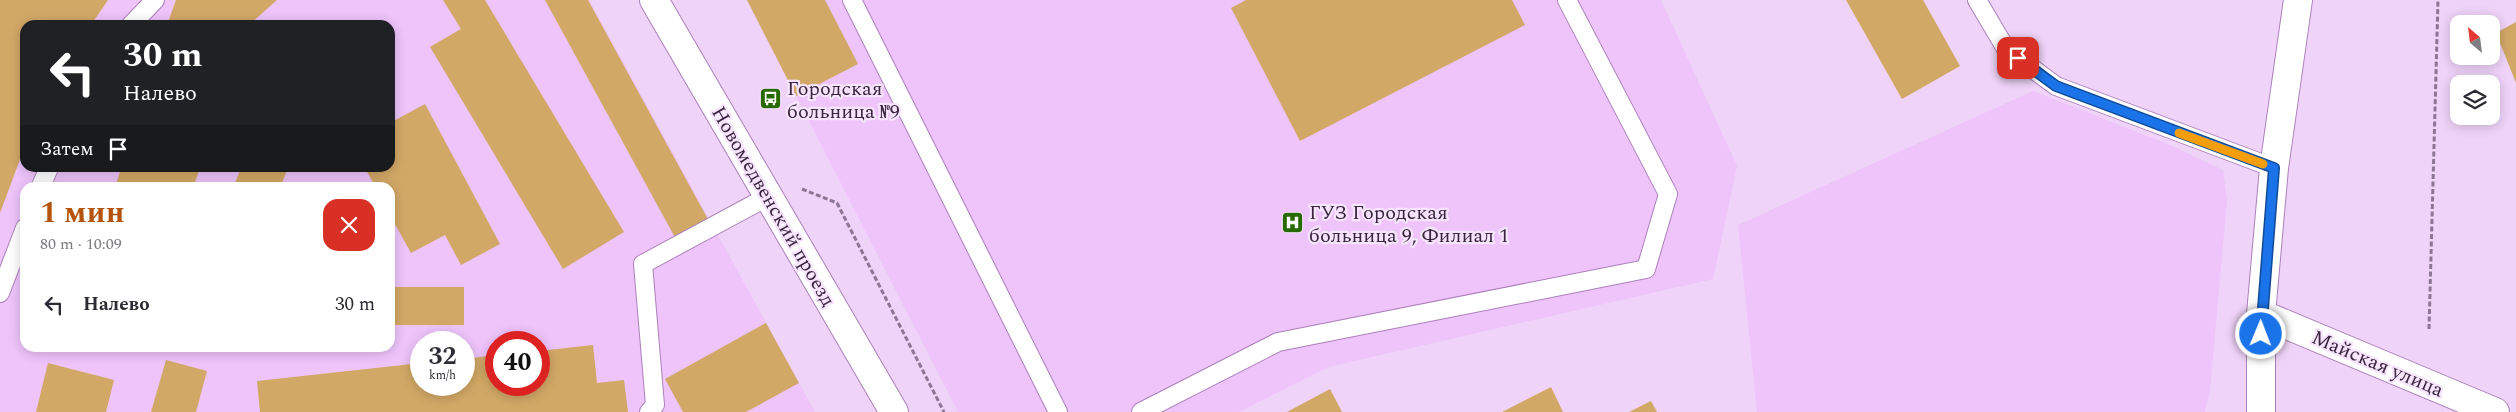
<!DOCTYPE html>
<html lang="ru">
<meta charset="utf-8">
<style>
:root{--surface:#fff;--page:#f7f7f7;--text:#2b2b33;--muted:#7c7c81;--accent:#b45309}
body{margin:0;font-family:Spectral,serif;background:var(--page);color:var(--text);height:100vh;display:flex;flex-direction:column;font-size:19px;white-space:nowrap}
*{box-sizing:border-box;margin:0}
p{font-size:16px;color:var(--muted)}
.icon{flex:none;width:28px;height:28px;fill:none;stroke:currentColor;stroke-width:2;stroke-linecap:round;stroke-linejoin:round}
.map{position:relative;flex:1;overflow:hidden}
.panel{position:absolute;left:20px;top:182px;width:375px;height:170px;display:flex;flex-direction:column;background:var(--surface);border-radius:15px;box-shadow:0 2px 12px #0003}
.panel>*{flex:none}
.guide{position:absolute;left:20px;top:20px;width:375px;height:152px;border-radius:15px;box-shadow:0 2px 12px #0003;background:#202124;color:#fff;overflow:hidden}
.needle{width:32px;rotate:332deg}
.tools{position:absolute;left:2450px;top:15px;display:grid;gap:10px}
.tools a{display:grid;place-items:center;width:50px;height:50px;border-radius:10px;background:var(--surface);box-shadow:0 2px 12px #0003;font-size:25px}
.speed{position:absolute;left:410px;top:331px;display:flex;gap:10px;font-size:25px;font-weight:700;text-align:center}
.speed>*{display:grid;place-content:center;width:65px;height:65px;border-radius:50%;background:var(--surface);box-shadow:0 2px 12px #0003;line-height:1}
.speed small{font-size:12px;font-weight:400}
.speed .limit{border:8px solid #d22;background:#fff;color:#111}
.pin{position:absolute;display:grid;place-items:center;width:42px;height:42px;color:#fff;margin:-21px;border-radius:10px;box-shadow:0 2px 8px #0006}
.me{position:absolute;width:55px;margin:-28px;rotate:1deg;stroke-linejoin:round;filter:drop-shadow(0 0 4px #0008)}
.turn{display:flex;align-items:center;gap:18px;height:105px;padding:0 20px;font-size:22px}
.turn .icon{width:65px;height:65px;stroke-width:2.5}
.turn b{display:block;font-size:35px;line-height:42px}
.then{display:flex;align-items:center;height:48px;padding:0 20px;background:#0003;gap:10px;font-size:19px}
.round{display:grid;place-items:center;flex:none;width:52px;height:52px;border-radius:15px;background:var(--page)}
.summary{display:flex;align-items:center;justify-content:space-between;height:85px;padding:0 20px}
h1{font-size:30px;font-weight:700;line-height:38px;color:var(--accent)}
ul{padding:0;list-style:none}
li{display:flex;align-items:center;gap:15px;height:75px;padding:0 20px}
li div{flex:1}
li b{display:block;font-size:19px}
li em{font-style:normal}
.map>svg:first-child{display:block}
.built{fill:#eec4fb;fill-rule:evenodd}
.building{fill:#d2a866}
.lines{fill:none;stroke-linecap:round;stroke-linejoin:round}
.lane-casing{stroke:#ac80ba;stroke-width:20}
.secondary-casing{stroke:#ac80ba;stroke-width:30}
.path{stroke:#8d7694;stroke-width:3;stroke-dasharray:5 2.5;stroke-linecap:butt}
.lane{stroke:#fff;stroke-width:18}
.secondary{stroke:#fff;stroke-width:28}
.route-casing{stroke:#114b97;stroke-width:12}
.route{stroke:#1a73e8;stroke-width:9}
.slow{stroke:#f59e0b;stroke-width:9}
.labels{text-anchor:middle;stroke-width:4.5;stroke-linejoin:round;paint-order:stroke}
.poi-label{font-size:20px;fill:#39263e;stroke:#f7e4fd;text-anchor:start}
.street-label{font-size:20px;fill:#39263e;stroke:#f7e4fd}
</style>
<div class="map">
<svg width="2516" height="412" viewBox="0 0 2516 412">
<rect width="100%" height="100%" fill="#efd3f8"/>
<g class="built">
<path d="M0 0H589L815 412H0ZM25 25H390V168H25ZM25 188H390V348H25ZM421 342H464V385H421ZM496 342H539V385H496Z"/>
<polygon points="747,0 1661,0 1737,166 1713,279 1328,367 1239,412 958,412"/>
<polygon points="2033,91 2168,144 2223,170 2227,200 2210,391 2205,412 1757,412 1738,225"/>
</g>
<g class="building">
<polygon points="0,0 108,0 91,25 25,25 25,146 0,213"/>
<polygon points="176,0 277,0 249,25 167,25"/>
<polygon points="443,0 485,0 624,232 563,269 430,47 461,29"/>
<polygon points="545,0 588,0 710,223 677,241"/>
<polygon points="747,0 825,0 858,64 796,96"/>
<polygon points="1246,0 1512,0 1525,25 1300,141 1231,8"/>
<polygon points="1846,0 1923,0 1960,66 1902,99"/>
<polygon points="2516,22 2516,83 2496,33"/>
<polygon points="425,104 500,244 461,265 445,235 411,253 390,215 390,188 376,188 365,168 390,168 390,123"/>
<polygon points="121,168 200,168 193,188 115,188"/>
<polygon points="241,168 288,168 280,188 233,188"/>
<rect x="390" y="287" width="74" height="38"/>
<polygon points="766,323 799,383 746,412 683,412 665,379"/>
<polygon points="593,345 597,383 624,380 628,412 260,412 257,381 421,363 421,385 464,385 464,359 496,355 496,385 539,385 539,351"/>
<polygon points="166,360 207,371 196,412 151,412"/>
<polygon points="48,363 114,380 106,412 36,412"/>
<polygon points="1551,387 1563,412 1502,412"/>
<polygon points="1330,389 1342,412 1287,412"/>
<polygon points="1651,401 1657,412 1629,412"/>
</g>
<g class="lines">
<defs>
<g id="lane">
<polyline points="852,0 1058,412"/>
<polyline points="1977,0 2006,49 2056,86 2274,168"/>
<polyline points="131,25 155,0"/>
<polyline points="40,188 49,168"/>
<polyline points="0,293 25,228"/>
<polyline points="649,412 655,405 643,264 769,196"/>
<polyline points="1141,412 1278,342 1646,269 1668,194 1567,0"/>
</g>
<g id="secondary">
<polyline points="654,0 894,412"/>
<polyline points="2261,314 2495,412"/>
<polyline points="2261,412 2261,314 2274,168 2298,0"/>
</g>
</defs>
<use href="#lane" class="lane-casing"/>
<use href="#secondary" class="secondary-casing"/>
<g class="path">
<polyline points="802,189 837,203 944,412"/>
<polyline points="2429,329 2438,0"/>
</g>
<use href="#lane" class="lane"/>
<use href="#secondary" class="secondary"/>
</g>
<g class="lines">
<defs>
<polyline id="route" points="2018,58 2056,86 2274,168 2261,334"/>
</defs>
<use href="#route" class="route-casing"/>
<use href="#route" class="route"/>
<polyline class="slow" points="2179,133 2263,164"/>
</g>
<defs>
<symbol id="bus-square" viewBox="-11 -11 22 22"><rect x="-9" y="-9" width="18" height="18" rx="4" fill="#276a00" stroke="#f7e4fd"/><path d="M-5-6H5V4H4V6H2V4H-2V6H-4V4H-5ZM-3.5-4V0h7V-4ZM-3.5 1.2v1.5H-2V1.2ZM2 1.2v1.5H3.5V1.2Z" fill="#fff"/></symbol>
<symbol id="hospital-square" viewBox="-11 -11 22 22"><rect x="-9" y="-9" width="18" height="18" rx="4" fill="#276a00" stroke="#f7e4fd"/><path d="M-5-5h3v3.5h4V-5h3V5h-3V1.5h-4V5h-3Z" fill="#fff"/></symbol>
</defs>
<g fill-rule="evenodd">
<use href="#bus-square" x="758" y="86" width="25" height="25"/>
<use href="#hospital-square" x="1280" y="210" width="25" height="25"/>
</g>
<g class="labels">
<g class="poi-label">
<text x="787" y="95">Городская<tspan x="787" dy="23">больница №9</tspan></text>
<text x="1309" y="219">ГУЗ Городская<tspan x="1309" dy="23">больница 9, Филиал 1</tspan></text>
</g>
<g class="street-label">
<text transform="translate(774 206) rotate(60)" y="7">Новомедвенский проезд</text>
<text transform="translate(2378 363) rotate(23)" y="7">Майская улица</text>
</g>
</g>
</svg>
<div class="tools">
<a><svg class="needle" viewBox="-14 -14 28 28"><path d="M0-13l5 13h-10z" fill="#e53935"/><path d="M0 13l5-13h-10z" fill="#7c7c81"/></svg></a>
<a><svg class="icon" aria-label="layers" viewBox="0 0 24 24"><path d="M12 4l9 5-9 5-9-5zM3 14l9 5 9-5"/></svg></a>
</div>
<div class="speed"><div>32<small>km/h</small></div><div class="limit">40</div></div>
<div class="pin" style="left:2018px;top:58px;background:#d93025"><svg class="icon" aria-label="arrive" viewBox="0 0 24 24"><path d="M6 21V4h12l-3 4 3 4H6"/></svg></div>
<svg class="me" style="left:2261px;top:334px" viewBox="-20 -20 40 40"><circle r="17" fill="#1a73e8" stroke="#fff" stroke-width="3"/><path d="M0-11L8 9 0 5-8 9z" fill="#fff"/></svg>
<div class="guide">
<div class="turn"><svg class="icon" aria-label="left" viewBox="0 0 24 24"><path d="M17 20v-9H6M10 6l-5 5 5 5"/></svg><div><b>30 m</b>Налево</div></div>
<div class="then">Затем<svg class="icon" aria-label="arrive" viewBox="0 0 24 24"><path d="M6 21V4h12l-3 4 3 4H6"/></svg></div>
</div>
<section class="panel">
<div class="summary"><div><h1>1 мин</h1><p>80 m · 10:09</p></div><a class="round" style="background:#d93025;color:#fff"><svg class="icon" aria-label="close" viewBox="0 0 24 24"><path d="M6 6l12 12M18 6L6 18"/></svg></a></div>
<ul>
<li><svg class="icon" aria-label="left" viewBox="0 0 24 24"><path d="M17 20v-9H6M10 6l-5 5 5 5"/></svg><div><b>Налево</b></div><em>30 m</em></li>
</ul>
</section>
</div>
